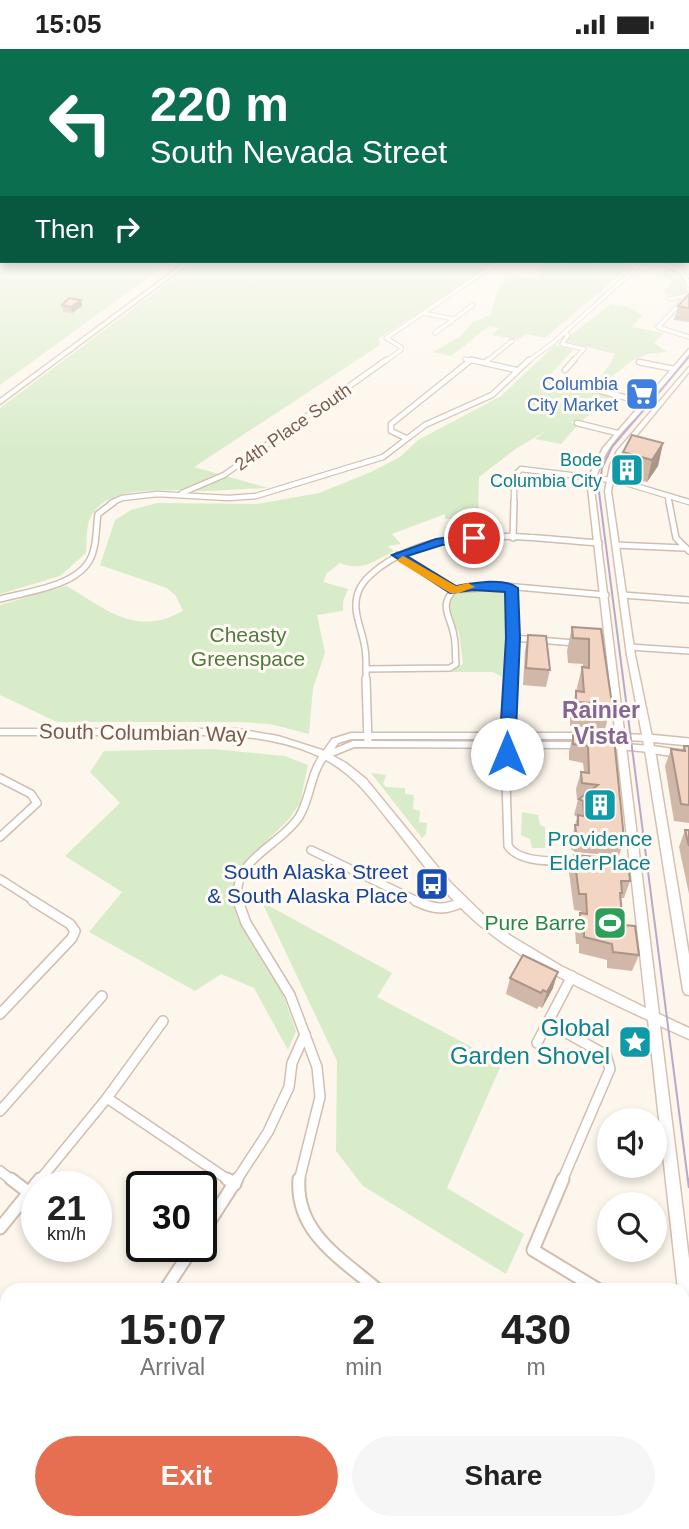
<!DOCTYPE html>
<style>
:root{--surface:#fff;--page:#f6f6f6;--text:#222;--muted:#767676;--accent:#e76f51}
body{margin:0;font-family:Helvetica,sans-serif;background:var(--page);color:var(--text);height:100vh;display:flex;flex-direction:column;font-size:26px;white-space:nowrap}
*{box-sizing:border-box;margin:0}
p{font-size:23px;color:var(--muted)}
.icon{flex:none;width:38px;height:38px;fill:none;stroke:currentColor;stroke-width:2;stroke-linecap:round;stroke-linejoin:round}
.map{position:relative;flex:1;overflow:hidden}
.side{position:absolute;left:0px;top:1234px;width:690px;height:247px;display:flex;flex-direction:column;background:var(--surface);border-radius:21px 21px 0 0;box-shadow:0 4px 10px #0003}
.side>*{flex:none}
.hud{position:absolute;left:0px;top:0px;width:690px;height:214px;box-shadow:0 4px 10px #0003;background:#0b6e4f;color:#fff;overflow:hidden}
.controls{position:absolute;left:597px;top:1059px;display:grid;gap:14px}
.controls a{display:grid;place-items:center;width:70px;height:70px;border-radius:50%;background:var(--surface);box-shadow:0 4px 10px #0003;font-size:35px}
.speed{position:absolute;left:21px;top:1122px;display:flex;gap:14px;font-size:35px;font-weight:700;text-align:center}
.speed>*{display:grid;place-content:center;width:91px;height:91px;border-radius:50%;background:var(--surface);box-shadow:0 4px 10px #0003;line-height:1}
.speed small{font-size:18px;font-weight:400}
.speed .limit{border:4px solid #111;border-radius:10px;background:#fff;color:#111}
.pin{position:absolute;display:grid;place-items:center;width:60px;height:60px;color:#fff;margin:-30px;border:4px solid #fff;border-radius:50%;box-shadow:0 2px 7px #0007}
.me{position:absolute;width:77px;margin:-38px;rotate:0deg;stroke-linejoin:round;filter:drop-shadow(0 0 5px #0008)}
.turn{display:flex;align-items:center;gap:24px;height:147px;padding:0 35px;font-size:32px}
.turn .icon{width:91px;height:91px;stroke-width:2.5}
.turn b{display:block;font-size:49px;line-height:60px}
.then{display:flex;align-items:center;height:66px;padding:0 35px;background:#0003;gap:14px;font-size:26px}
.eta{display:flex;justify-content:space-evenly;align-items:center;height:119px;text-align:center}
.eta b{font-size:42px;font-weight:700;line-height:49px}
.button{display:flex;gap:14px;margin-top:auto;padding:14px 35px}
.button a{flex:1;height:80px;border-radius:42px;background:var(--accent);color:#fff;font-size:28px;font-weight:700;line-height:80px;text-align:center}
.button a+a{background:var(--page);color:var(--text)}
.status{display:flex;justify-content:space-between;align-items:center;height:49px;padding:0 35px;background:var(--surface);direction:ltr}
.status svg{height:19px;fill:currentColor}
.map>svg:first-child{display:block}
.green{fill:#d8ecc9}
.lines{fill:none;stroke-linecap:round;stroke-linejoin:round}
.minor-far5-casing{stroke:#d1beb0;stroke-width:5}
.minor-far4-casing{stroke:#d1beb0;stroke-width:7}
.minor-far3-casing{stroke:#d1beb0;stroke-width:8}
.minor-far2-casing{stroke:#d1beb0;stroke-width:10}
.minor-far1-casing{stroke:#d1beb0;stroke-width:12}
.minor-casing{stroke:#d1beb0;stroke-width:15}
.tertiary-casing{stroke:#d1beb0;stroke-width:3}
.secondary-casing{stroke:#d6c0b0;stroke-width:3}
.minor-far5{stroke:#fff;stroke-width:3.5}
.minor-far4{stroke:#fff;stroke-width:4.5}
.minor-far3{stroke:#fff;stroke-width:5}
.minor-far2{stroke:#fff;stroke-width:7}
.minor-far1{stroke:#fff;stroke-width:9}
.minor{stroke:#fff;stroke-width:11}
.tertiary{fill:#fff;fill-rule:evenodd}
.secondary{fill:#fff;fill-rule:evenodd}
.tram-far1{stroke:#b9a8c9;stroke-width:2}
.tram{stroke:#b9a8c9;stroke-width:2.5}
.wall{fill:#d1b7a8}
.shaded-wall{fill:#aa9588}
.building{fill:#f3d5c3;stroke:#aa9588;stroke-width:2}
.route{fill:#1a73e8;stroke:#114b97;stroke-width:2}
.slow{fill:#f59e0b}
.labels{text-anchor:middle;stroke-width:6;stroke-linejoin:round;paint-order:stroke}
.far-shop-label{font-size:18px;fill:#366cbe;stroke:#fffaf3;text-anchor:end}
.far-street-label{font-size:18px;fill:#7a5c4d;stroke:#fffaf3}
.far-culture-label{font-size:18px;fill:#0d838f;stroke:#fffaf3;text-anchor:end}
.park-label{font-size:21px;fill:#537a41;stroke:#fffaf3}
.street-label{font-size:21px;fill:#7a5c4d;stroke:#fffaf3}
.culture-label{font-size:21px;fill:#0d838f;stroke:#fffaf3}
.transit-label{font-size:21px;fill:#164399;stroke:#fffaf3;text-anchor:end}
.leisure-label{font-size:21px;fill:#27864d;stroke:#fffaf3;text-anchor:end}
.neighbourhood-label{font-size:23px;font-weight:bold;fill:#846695;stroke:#fffaf3}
.near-culture-label{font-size:24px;fill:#0d838f;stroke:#fffaf3;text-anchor:end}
</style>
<div class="status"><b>15:05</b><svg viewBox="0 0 49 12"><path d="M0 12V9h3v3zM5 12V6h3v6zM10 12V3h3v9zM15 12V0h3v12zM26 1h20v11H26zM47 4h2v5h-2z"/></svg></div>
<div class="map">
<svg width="689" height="1480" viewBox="0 0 689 1480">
<rect width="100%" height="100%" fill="#fdf6ec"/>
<g class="green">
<polygon points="0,200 2,212 171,212 0,336"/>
<path d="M197 212H497L379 289 380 296 194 418 268 439C245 440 221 442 198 442 167 442 103 434 89 472 86 481 87 494 86 504L60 527 0 545V359Z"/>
<path d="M548 212 567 216 578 212 599 216 608 212 630 217 545 289 526 285 518 291 492 286 499 279 489 277 451 307 433 303 460 288 473 273 491 266C499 232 500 224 537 230L545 224 536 222Z"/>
<path d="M668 218 678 221 685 231 687 242C679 248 672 246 663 244L672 232 662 227Z"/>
<path d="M611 255 628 258 643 266 632 278 664 284 654 294 667 303 648 305 633 311 593 342 610 348 583 371 571 373 576 378 561 395 535 390 547 381 517 399 479 428 478 469 445 470V465L392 485 401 495 388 497 394 502C374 512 362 523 340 514L327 524 323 533 348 540 343 553V562L317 566 325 604 313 639 309 685 270 675 241 673H57L0 646V556L67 537C107 561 136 588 183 562L176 547 167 539 100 516 115 471 131 461 157 454 257 455 319 444 371 423 400 408 418 391 501 347 555 296 573 301 548 328 590 339 609 317 615 305 563 292Z"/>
<polygon points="475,539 498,540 507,544 507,580 502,628 493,623 450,623 463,615 459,584 451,570 448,555 454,546"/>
<polygon points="212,700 285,707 308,716 300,754 289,770 240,819 231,842 237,868 280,937 296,982 288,1001 254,939 221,925 195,942 89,883 122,843 65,807 120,754 90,723 104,702"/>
<polygon points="371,724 386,726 383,735 386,738 405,739 405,745 414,746 413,760 420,762 419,773 427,774 426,785 422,789"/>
<polygon points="522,763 538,766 540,776 545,778 545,799 532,799 530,790 521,786"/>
<polygon points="262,853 392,924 377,948 502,1014 447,1139 524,1185 506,1225 363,1137 336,1102 337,1012"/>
</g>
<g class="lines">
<defs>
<g id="minor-far5">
<path d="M643 213C663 215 682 215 689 236"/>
<polyline points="689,245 658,278 689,288"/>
<polyline points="669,250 688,246"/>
<polyline points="423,264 454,270"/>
<polyline points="565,283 568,286 562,295 584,300 572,313"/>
<polyline points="435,284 473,256"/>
<polyline points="465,310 480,313"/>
<polyline points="384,313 401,301 401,298 386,289 500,212"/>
<polyline points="469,313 472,311"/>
<polyline points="486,313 512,292"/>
<polyline points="527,313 554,293 644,212"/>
</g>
<g id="minor-far4">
<polyline points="472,311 516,321"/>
<polyline points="639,313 674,320"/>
<polyline points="485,314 488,311"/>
<polyline points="565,321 574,311"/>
<polyline points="601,342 646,354"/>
<polyline points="577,374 617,384"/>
<polyline points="406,389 391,382 391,375 471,311"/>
<polyline points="182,444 224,426 386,311"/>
<polyline points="668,447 669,454"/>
<polyline points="111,454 122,449 157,445 229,449 256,447 383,408 425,376 492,346 529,311"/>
<polyline points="514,454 514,427 521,420 619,432 689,453"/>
</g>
<g id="minor-far3">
<polyline points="669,453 676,489 689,502"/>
<polyline points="513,489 514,453"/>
<polyline points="615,496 684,499"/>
<polyline points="398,506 454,541 506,537 606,546"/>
<polyline points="623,546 689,551"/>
<path d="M0 550C29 542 84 537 93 503 97 491 96 477 98 465L114 453"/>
<polyline points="513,589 575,594"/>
<polyline points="630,598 689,602"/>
<path d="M366 620 450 619 456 615C455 606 456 596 454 587 451 568 438 557 454 541"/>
<path d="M366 631C366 619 367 606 364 594 361 578 353 563 357 547 360 534 370 526 380 518 443 473 526 489 599 494"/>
<polyline points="510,631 512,539"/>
</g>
<g id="minor-far2">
<polyline points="366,630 368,694"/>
<path d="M510 630 506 732 508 797C521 816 559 811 580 813"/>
<polyline points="648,689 689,693"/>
<polyline points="649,700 689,706"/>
<polyline points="0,729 31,745 37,754 0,788"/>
<polyline points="311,801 419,853"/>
<polyline points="0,830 36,853"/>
<path d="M238 853C231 810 279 798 299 768 311 748 310 725 324 707"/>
</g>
<g id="minor-far1">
<polyline points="238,852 246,874 290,946 317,1018 320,1048 299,1132"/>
<path d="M416 852C433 860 445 862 462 853"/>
<polyline points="0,965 72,889 75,882 70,875 33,852"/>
<polyline points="549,974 606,1006 610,1020 562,1132"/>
<polyline points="537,994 572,927"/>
<polyline points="107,1049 230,1132"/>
<polyline points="0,1062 102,947"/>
<polyline points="0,1122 13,1132"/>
<polyline points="39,1132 107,1049 163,972"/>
<polyline points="236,1132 268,1083 289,1038 292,1014 305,985"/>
</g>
<g id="minor">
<polyline points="11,1130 28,1143"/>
<polyline points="227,1130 235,1135"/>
<path d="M299 1130C295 1184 342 1210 378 1241"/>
<polyline points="563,1130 533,1201 599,1241"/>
<polyline points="0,1179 40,1130"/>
<polyline points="201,1186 237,1130"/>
<polyline points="165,1241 194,1197"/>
<polyline points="682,1292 689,1295"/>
<polyline points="4,1480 9,1474"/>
<polyline points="317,1480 321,1474"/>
</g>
<g id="tertiary">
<polygon points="351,684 595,684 648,686 652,689 648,692 595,690 351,690 338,694 334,700 353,692 582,693 586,696 582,699 354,698 327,709 321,709 320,707 332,690"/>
<polygon points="603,693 649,697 653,700 649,703 600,698 599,696"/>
</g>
<g id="secondary">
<polygon points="187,212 192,212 0,355 0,350"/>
<path d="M689 300V305C677 320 666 335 654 349 627 380 602 395 594 439L659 965 689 979V990L660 977 689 1210V1277L684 1275 682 1272V1241H678L648 971C585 941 516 912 465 863 438 837 417 807 393 777 370 748 352 722 316 706 262 682 207 686 149 686 99 686 50 686 0 686V680H237L278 687 322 701 346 714 366 730 450 833 488 870 511 887 561 917 646 959 588 439 590 425 603 399Z"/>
<polygon points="689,318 689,323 623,403 616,417 611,442 635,606 656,707 689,906 689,946 685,945 683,941 646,707 627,606 605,442 610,417 617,402"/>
</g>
</defs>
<use href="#minor-far5" class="minor-far5-casing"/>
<use href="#minor-far4" class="minor-far4-casing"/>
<use href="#minor-far3" class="minor-far3-casing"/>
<use href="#minor-far2" class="minor-far2-casing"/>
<use href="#minor-far1" class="minor-far1-casing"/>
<use href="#minor" class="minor-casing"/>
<use href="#tertiary" class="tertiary-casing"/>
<use href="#secondary" class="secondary-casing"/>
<use href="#minor-far5" class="minor-far5"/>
<use href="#minor-far4" class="minor-far4"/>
<use href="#minor-far3" class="minor-far3"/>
<use href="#minor-far2" class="minor-far2"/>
<use href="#minor-far1" class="minor-far1"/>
<use href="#minor" class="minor"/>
<use href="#tertiary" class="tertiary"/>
<use href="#secondary" class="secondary"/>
<polyline class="tram-far1" points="688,1132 599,443 602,419 612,398 689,308"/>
<polyline class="tram" points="688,1130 689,1138"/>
</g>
<g class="wall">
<polygon points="689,245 689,273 674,271 678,257"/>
<polygon points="62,256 82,257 72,264 63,263"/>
<polygon points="651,335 649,342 644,348 635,346 636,339"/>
<polygon points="663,394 658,417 647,433 618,425 623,403"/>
<polygon points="572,578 601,580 612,655 605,680 570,677 570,667 582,618 583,619 583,615 568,614 567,602"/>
<polygon points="528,586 550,621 546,638 523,636 525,602"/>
<polygon points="573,686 614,689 624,790 619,807 575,803 571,800 571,793 577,768 574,766 578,751 577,751 576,740 581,723 584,723 583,714 569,711 569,703"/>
<polygon points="684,697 689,697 689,777 689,774 674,772 665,717 671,700 682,701"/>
<polygon points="685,781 689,781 689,845 679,798"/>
<polygon points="574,806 630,832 624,849 620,849 623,876 639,906 632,922 607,919 607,911 579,904 579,895 576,895 575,880 580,864 581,864 581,862 574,861 569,823"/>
<polygon points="510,929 553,939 542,959 539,957 537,960 506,945"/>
<polygon points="682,1292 689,1296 689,1393 683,1397"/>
</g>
<g class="shaded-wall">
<polygon points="81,251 82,257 72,264 71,258"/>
<polygon points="651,335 649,342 644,348 645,341"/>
<polygon points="663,394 658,417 647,433 652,411"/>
<polygon points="558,923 553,939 542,959 547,943"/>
</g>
<g class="building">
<polygon points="689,245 689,259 678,257"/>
<polygon points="69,249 81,251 71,258 62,256"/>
<polygon points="642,333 651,335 645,341 636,339"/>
<polygon points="632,386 663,394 652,411 623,403"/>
<polygon points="572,578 601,580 612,655 576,653 576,642 584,643 582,618 589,619 589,590 573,589"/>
<polygon points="528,586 546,587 550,621 526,619"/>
<polygon points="573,686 614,689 624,790 580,786 576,783 575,776 578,776 578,766 584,767 583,752 579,750 598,736 582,734 581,723 589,724 588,697 573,695"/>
<polygon points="684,697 689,697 689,756 681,755 671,700 685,702"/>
<polygon points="685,781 689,781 689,797"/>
<polygon points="574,806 628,811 630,832 621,832 622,844 620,844 623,876 635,877 639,906 613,903 612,895 584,888 584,879 581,879 580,864 587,865 586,845 579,845"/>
<polygon points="523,906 558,923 547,943 543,941 541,944 510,929"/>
<polygon points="682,1292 689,1296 689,1379 682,1375"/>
</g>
<linearGradient id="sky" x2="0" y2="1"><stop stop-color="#97c7e8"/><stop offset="0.49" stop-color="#fefbf6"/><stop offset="1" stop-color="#fefbf6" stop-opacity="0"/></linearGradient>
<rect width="689" height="407" fill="url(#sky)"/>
<path class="route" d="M474 485 478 486V491L442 496 407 507 456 537C473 534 504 528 518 539L520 589 515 705 507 711 499 705 506 589 505 543 474 541 450 544 392 506 436 490Z"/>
<polygon class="slow" points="403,507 456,537 468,534 475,538 459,544 450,544 399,513 397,511"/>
<defs>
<symbol id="supermarket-square" viewBox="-11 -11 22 22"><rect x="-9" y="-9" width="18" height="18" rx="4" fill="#3f7fe0" stroke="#fffaf3"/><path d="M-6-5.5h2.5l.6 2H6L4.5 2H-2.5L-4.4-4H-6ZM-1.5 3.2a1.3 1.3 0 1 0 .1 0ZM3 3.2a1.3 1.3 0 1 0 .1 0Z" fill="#fff"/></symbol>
<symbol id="building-square" viewBox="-11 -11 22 22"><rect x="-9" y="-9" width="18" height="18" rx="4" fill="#0f9aa8" stroke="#fffaf3"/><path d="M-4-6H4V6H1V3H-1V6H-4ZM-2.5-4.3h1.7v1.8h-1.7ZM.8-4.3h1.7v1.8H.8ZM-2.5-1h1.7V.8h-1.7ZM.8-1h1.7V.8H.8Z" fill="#fff"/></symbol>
<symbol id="bus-square" viewBox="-11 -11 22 22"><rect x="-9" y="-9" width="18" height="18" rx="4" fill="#1a4fb4" stroke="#fffaf3"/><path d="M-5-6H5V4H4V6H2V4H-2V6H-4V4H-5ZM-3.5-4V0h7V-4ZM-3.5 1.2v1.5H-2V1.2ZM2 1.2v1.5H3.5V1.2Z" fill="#fff"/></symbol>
<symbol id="stadium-square" viewBox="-11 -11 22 22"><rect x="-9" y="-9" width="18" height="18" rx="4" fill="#2e9e5b" stroke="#fffaf3"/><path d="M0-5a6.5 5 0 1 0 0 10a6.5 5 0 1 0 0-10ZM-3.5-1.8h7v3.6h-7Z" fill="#fff"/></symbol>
<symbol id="sight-square" viewBox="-11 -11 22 22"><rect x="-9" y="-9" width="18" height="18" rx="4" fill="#0f9aa8" stroke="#fffaf3"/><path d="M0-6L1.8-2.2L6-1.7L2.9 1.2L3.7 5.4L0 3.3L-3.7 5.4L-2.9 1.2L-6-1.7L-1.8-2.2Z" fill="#fff"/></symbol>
</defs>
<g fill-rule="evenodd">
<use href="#supermarket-square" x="623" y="326" width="38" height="38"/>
<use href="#building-square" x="608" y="402" width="38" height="38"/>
<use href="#building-square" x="581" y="737" width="38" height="38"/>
<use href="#bus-square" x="413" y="816" width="38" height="38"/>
<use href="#stadium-square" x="591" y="855" width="38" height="38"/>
<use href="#sight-square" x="616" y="974" width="38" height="38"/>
</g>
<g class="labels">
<g class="far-shop-label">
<text x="618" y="341">Columbia<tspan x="618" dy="21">City Market</tspan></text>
</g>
<g class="far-street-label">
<text transform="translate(293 378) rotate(-35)" y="6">24th Place South</text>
</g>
<g class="far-culture-label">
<text x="602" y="417">Bode<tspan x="602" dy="21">Columbia City</tspan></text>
</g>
<g class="park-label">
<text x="248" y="593">Cheasty<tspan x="248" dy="24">Greenspace</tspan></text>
</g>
<g class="street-label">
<text transform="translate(143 684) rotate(1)" y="7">South Columbian Way</text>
</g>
<g class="culture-label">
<text x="600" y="797">Providence<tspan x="600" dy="24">ElderPlace</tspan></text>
</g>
<g class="transit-label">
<text x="408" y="830">South Alaska Street<tspan x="408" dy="24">&amp; South Alaska Place</tspan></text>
</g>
<g class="leisure-label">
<text x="586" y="881">Pure Barre</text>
</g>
<g class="neighbourhood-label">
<text x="601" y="669">Rainier<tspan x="601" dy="26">Vista</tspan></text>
</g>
<g class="near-culture-label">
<text x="610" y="987">Global<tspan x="610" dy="28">Garden Shovel</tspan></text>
</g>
</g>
</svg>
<div class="controls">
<a><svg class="icon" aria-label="sound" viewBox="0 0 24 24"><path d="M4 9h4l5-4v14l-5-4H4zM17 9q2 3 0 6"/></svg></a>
<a><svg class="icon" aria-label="search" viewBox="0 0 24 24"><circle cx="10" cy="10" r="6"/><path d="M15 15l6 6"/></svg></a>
</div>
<div class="speed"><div>21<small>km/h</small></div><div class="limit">30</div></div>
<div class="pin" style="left:474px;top:489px;background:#d93025"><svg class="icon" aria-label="arrive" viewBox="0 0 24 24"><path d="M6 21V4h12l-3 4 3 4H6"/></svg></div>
<svg class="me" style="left:507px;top:705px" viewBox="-20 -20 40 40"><circle r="19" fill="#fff"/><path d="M0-13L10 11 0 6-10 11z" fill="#1a73e8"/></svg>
<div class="hud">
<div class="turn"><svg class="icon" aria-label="left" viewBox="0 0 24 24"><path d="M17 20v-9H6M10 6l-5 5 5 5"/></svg><div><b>220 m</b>South Nevada Street</div></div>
<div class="then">Then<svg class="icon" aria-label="right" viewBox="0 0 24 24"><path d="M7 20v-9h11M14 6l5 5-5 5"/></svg></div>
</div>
<section class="side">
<div class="eta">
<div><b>15:07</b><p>Arrival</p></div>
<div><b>2</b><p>min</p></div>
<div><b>430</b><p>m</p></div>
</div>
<div class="button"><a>Exit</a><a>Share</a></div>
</section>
</div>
